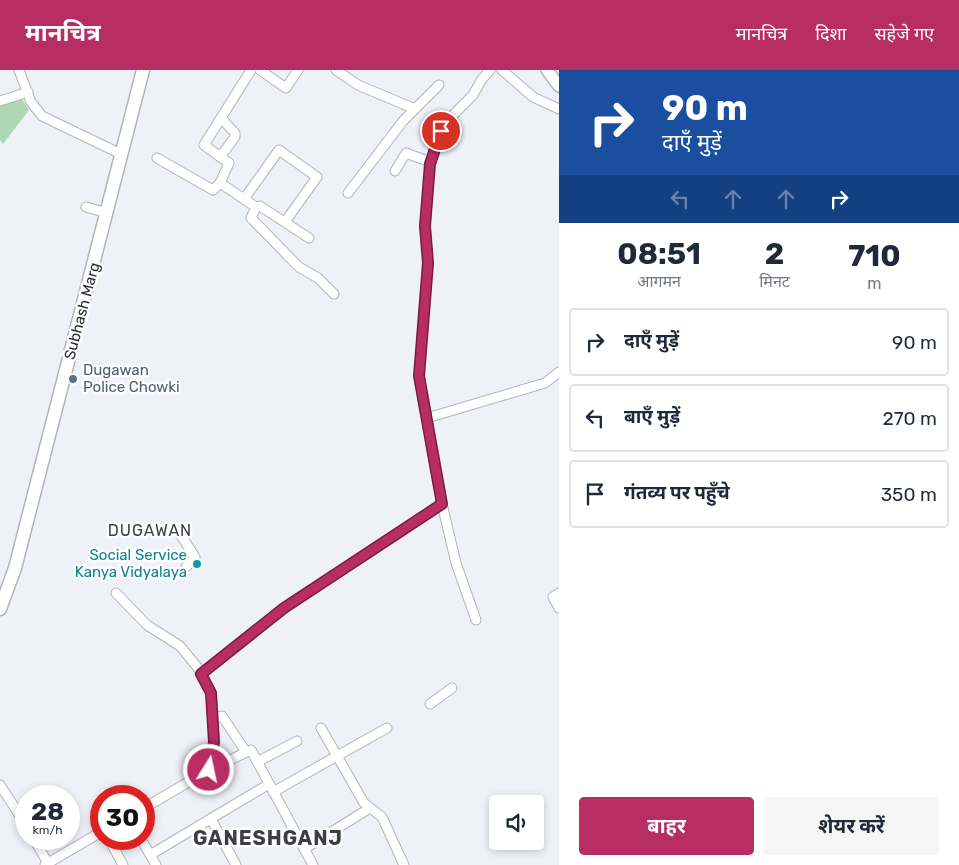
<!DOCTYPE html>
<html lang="hi">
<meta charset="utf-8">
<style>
:root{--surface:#fff;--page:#f6f6f7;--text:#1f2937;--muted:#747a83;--line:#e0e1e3;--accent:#b92d65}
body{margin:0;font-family:Rubik,"Noto Sans Devanagari",sans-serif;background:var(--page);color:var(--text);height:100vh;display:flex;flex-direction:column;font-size:19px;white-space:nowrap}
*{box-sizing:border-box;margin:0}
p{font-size:16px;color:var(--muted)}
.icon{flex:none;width:28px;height:28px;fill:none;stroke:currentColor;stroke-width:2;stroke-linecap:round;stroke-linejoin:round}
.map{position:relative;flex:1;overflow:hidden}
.panel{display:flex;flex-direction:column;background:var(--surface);width:400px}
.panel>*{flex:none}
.banner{background:#1a4fa0;color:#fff;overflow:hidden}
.tools{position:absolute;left:489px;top:725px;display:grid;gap:10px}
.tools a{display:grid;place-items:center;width:55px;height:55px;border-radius:5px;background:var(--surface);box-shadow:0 2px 8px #0003;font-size:25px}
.speed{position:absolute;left:15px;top:715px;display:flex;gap:10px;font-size:25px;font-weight:700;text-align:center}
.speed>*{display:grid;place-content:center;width:65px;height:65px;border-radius:50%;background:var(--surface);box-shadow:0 2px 8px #0003;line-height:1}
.speed small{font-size:12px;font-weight:400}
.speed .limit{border:8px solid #d22;background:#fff;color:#111}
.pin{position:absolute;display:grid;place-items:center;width:42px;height:42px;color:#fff;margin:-21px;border:2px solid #fff;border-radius:50%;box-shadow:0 1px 5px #0007}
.me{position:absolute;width:55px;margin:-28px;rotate:10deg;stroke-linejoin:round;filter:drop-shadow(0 0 4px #0008)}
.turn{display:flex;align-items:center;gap:18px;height:105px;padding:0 20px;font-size:22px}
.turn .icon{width:65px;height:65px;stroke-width:2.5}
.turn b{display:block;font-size:35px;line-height:42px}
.lanes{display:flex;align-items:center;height:48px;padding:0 20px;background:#0003;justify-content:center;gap:25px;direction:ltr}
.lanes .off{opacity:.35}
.eta{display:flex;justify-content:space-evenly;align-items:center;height:85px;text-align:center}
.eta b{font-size:30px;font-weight:700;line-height:35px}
.action{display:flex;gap:10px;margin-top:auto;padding:10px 20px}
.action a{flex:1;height:58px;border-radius:5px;background:var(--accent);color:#fff;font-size:20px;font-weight:700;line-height:58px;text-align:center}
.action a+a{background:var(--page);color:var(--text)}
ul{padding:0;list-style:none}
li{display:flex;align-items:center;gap:15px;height:68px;margin:0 10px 8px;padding:0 10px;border:2px solid var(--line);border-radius:5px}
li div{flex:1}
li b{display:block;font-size:19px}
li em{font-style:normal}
header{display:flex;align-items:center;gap:30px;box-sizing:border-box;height:70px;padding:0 25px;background:var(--accent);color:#fff}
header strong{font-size:24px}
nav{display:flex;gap:28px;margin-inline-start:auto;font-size:18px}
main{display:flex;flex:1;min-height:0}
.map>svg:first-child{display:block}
.green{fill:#aed8b4}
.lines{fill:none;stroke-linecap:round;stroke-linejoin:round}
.minor-casing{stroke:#b2b3bb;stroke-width:11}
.tertiary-casing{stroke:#b2b3bb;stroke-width:14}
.secondary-casing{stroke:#b2b3bb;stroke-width:15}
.minor{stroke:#fff;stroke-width:9}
.tertiary{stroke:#fff;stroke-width:11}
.secondary{stroke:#fff;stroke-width:12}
.route-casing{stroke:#781d42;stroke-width:12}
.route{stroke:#b92d65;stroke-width:9}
.service-dot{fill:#5c6f8a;stroke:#fefefe;stroke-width:2}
.culture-dot{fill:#0f9aa8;stroke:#fefefe;stroke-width:2}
.labels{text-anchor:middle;stroke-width:5;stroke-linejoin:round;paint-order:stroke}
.street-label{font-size:15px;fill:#292a2d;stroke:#fefefe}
.service-label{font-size:15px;fill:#4e5e75;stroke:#fefefe;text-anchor:start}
.culture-label{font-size:15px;fill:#0d838f;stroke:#fefefe;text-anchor:end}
.neighbourhood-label{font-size:16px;letter-spacing:1px;fill:#3d3e44;stroke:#fefefe}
.district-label{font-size:20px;font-weight:bold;letter-spacing:1px;fill:#3d3e44;stroke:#fefefe}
</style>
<header>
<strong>मानचित्र</strong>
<nav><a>मानचित्र</a><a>दिशा</a><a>सहेजे गए</a></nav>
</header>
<main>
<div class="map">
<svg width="559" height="795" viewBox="0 0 559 795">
<rect width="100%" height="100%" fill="#eff1f9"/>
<polygon class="green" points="21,27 29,40 3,74 0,70 0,36"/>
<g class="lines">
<defs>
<g id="minor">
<polyline points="19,0 31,32 42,46 121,84"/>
<polyline points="260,0 286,18 298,0"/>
<polyline points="336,0 358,15 415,39"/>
<polyline points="502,0 533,27 559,39"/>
<polyline points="0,31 28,22"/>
<polyline points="220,87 235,67 235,63 222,49"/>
<polyline points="157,88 213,120 220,113 256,137 251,148 299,197 318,208 334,224"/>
<polyline points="395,101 406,83 430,92"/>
<polyline points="220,113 229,93 204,75 251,0"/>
<polyline points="348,123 403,51 439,15"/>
<polyline points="244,129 279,80 317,107 285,152"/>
<polyline points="86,137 107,143"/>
<polyline points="256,137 260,136 309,168"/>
<polyline points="427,348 545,313 559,302"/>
<polyline points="180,464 195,487 186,497"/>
<polyline points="116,523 147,555 180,576 198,598 211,623 214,672 209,700"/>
<polyline points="559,523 553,527 559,538"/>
<polyline points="476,550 456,493 442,434 419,306 428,193 425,156 430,94 441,61 454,44 473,25 482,9 490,0"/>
<polyline points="201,604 284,538 442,434"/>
<polyline points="430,634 452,618"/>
<polyline points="213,649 222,646 246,682"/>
<polyline points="321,658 364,733 382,747 404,795"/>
<polyline points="257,692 297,671"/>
<polyline points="0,715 26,755"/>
<polyline points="273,722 387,658"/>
<polyline points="144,738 209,700 251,680 313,795"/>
<polyline points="211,749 236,795"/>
<polyline points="34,769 49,795"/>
<polyline points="115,769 110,771 123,795"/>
<polyline points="141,769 156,795"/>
<polyline points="304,779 370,738"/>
<polyline points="150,785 269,714"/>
<polyline points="45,795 101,762"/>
</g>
<polyline id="tertiary" points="547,0 559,16"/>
<polyline id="secondary" points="0,539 15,498 143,0"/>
</defs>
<use href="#minor" class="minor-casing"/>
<use href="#tertiary" class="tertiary-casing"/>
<use href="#secondary" class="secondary-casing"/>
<use href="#minor" class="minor"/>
<use href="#tertiary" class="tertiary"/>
<use href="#secondary" class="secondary"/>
</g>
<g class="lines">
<defs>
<polyline id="route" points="209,700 214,672 211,623 201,604 284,538 442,434 419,306 428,193 425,156 430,94 441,61"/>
</defs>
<use href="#route" class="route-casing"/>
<use href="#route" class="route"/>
</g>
<circle class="service-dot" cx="73" cy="309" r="5"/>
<circle class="culture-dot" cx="197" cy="494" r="5"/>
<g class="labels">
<g class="street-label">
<text transform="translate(82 241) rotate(-75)" y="5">Subhash Marg</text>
</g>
<g class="service-label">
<text x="83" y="305">Dugawan<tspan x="83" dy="17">Police Chowki</tspan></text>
</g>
<g class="culture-label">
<text x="187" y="490">Social Service<tspan x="187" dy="17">Kanya Vidyalaya</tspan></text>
</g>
<g class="neighbourhood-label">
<text x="150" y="466">DUGAWAN</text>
</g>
<g class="district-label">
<text x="268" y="775">GANESHGANJ</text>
</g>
</g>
</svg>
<div class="tools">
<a><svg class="icon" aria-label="sound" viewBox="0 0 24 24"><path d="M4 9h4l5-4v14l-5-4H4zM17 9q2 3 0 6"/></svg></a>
</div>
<div class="speed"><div>28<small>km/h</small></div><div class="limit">30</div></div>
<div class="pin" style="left:441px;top:61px;background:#d93025"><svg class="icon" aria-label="arrive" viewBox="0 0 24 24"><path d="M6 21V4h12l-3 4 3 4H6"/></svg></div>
<svg class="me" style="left:209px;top:700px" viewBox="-20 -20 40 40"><circle r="17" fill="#b92d65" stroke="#fff" stroke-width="3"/><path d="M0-11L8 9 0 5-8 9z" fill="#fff"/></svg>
</div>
<section class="panel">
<div class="banner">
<div class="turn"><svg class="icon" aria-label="right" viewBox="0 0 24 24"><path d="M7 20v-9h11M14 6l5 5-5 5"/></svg><div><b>90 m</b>दाएँ मुड़ें</div></div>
<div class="lanes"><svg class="icon off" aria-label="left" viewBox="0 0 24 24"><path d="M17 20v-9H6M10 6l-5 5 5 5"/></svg><svg class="icon off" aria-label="ahead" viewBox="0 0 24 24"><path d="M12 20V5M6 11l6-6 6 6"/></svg><svg class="icon off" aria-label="ahead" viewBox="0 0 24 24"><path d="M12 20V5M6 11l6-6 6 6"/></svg><svg class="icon" aria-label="right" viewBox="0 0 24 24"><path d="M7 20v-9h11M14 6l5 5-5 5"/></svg></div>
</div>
<div class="eta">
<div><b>08:51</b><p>आगमन</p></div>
<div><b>2</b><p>मिनट</p></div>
<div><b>710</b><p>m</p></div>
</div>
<ul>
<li><svg class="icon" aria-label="right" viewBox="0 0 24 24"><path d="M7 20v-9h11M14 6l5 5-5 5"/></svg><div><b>दाएँ मुड़ें</b></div><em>90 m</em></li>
<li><svg class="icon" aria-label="left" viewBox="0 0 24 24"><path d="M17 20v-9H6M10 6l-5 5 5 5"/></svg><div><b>बाएँ मुड़ें</b></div><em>270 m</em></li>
<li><svg class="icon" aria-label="arrive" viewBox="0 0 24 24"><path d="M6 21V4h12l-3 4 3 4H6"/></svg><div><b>गंतव्य पर पहुँचे</b></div><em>350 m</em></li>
</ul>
<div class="action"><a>बाहर</a><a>शेयर करें</a></div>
</section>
</main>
